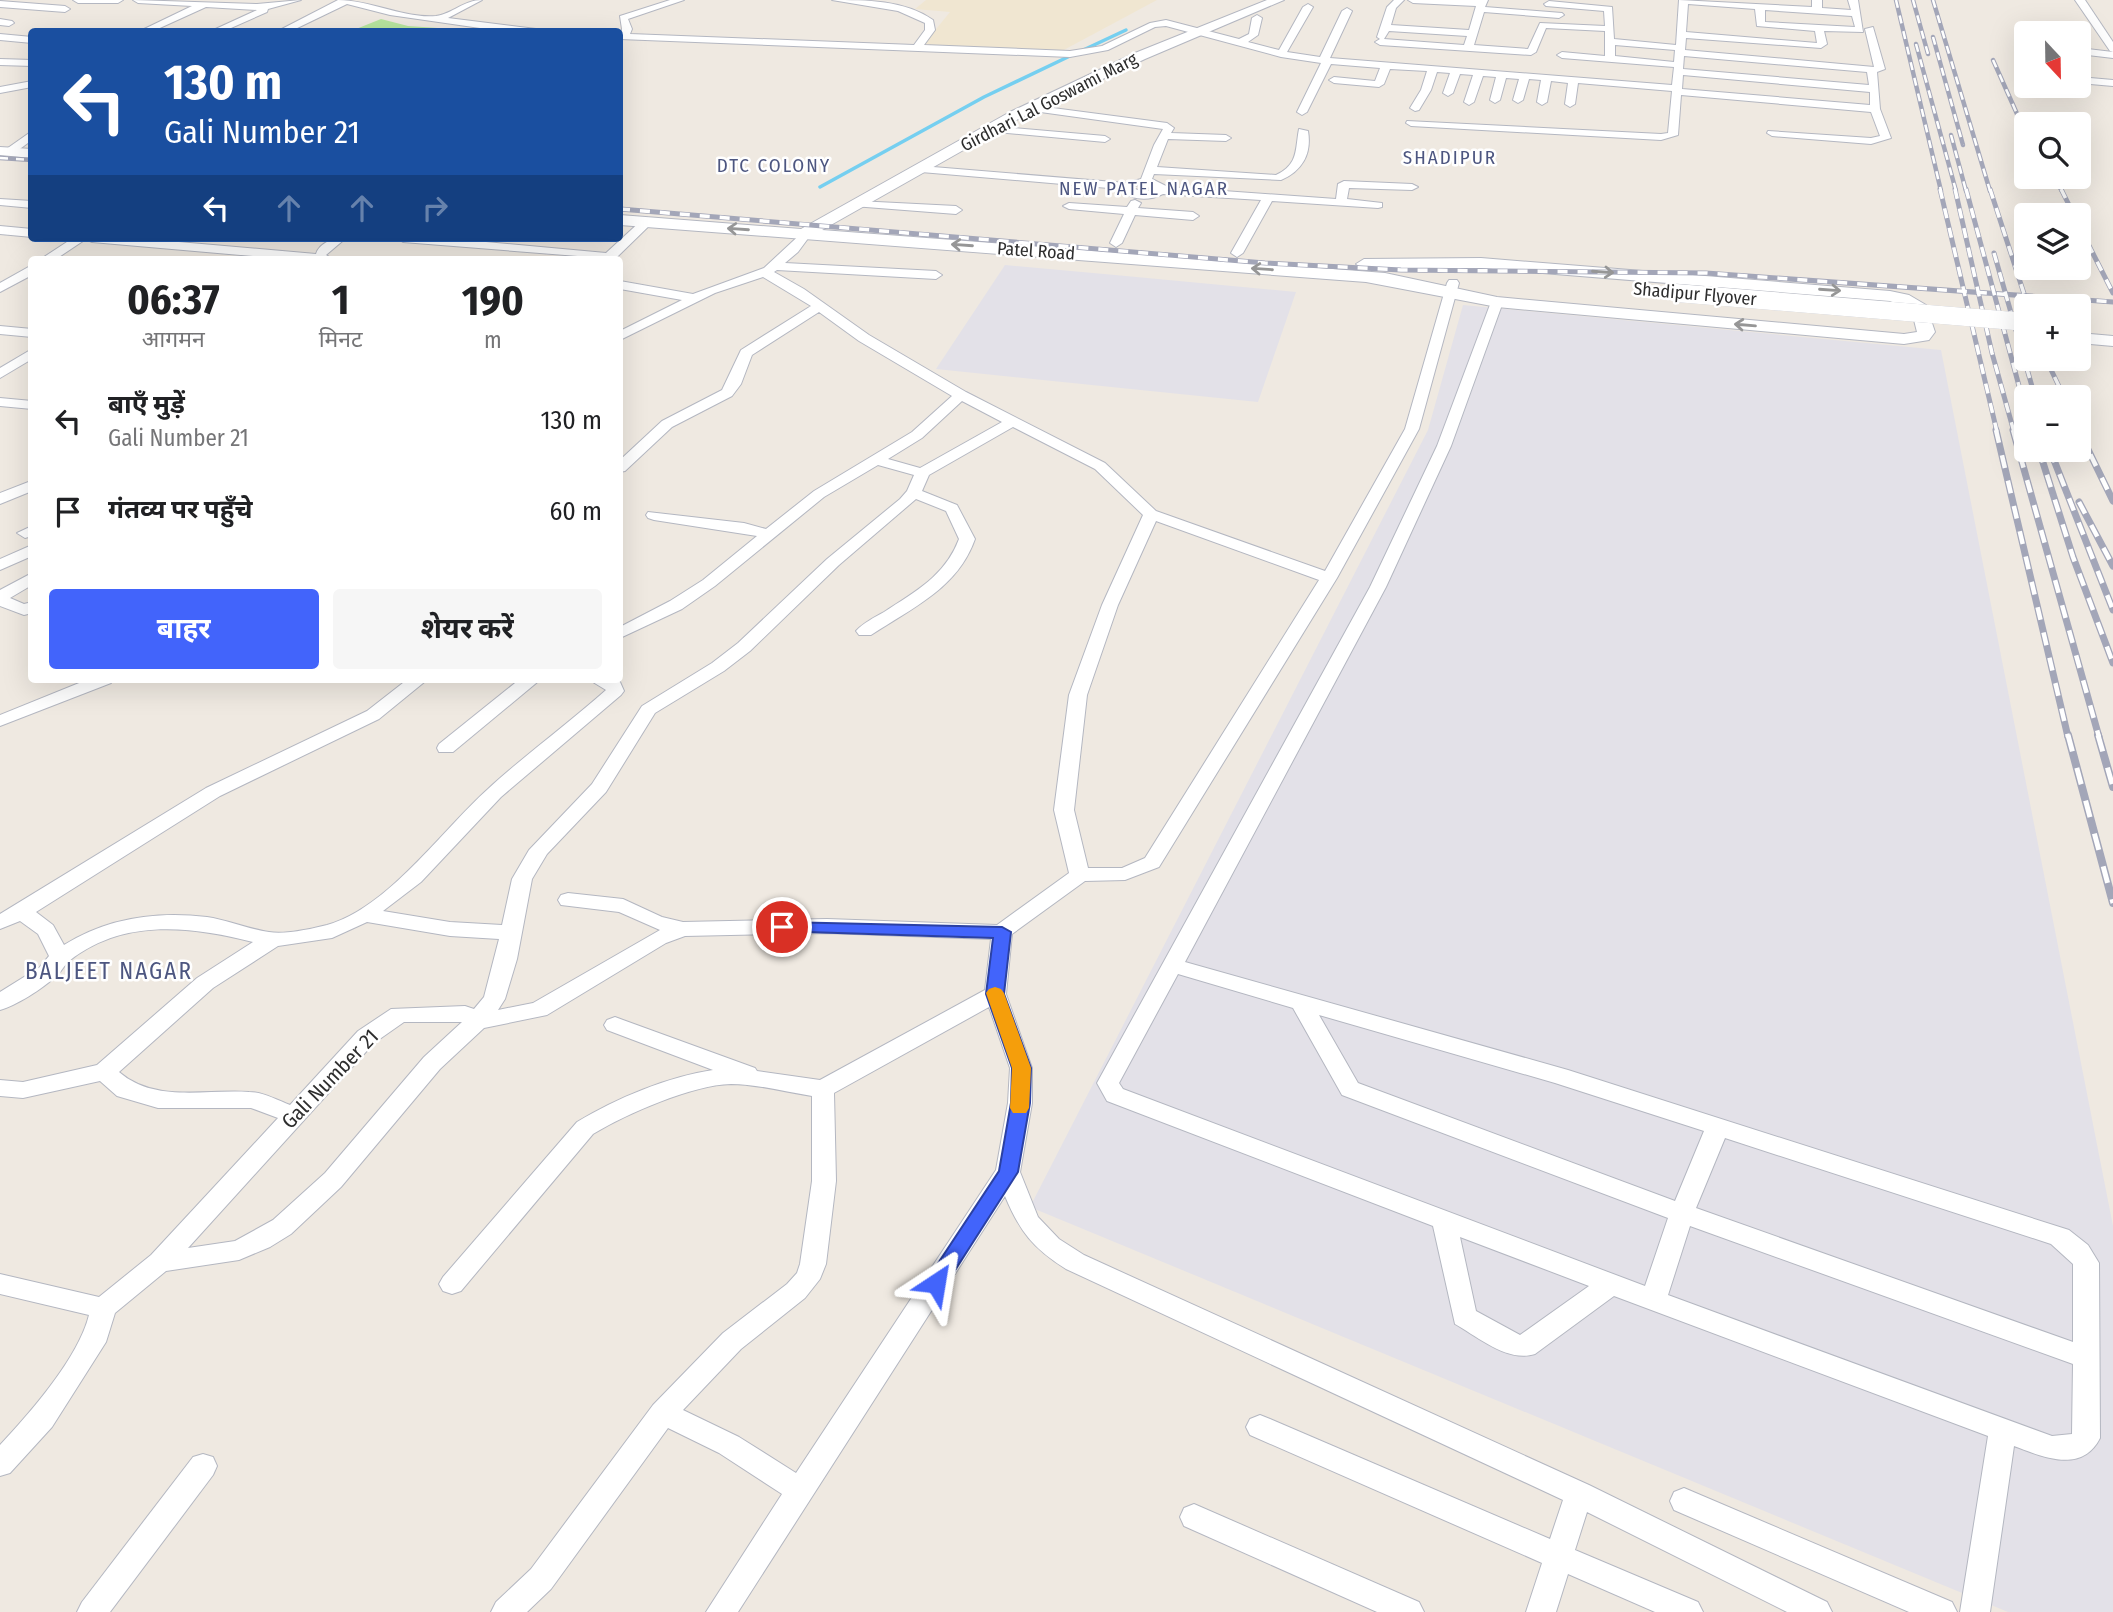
<!DOCTYPE html>
<html lang="hi">
<meta charset="utf-8">
<style>
:root{--surface:#fff;--page:#f6f6f6;--text:#202124;--muted:#757577;--accent:#4264fb}
body{margin:0;font-family:"Fira Sans Condensed","Noto Sans Devanagari",sans-serif;background:var(--page);color:var(--text);height:100vh;display:flex;flex-direction:column;font-size:26px;white-space:nowrap}
*{box-sizing:border-box;margin:0}
p{font-size:23px;color:var(--muted)}
.icon{flex:none;width:38px;height:38px;fill:none;stroke:currentColor;stroke-width:2;stroke-linecap:round;stroke-linejoin:round}
.map{position:relative;flex:1;overflow:hidden}
.sheet{position:absolute;left:28px;top:256px;width:595px;height:427px;display:flex;flex-direction:column;background:var(--surface);border-radius:7px;box-shadow:0 7px 28px #0002}
.sheet>*{flex:none}
.banner{position:absolute;left:28px;top:28px;width:595px;height:214px;border-radius:7px;box-shadow:0 7px 28px #0002;background:#1a4fa0;color:#fff;overflow:hidden}
.needle{width:46px;rotate:158deg}
.fabs{position:absolute;left:2014px;top:21px;display:grid;gap:14px}
.fabs a{display:grid;place-items:center;width:77px;height:77px;border-radius:7px;background:var(--surface);box-shadow:0 7px 28px #0002;font-size:35px}
.pin{position:absolute;display:grid;place-items:center;width:60px;height:60px;color:#fff;margin:-30px;border:4px solid #fff;border-radius:50%;box-shadow:0 2px 7px #0007}
.me{position:absolute;width:77px;margin:-38px;rotate:33deg;stroke-linejoin:round;filter:drop-shadow(0 0 5px #0008)}
.turn{display:flex;align-items:center;gap:24px;height:147px;padding:0 21px;font-size:32px}
.turn .icon{width:91px;height:91px;stroke-width:2.5}
.turn b{display:block;font-size:49px;line-height:60px}
.lanes{display:flex;align-items:center;height:66px;padding:0 21px;background:#0003;justify-content:center;gap:35px;direction:ltr}
.lanes .off{opacity:.35}
.eta{display:flex;justify-content:space-evenly;align-items:center;height:119px;text-align:center}
.eta b{font-size:42px;font-weight:700;line-height:49px}
.cta{display:flex;gap:14px;margin-top:auto;padding:14px 21px}
.cta a{flex:1;height:80px;border-radius:7px;background:var(--accent);color:#fff;font-size:28px;font-weight:700;line-height:80px;text-align:center}
.cta a+a{background:var(--page);color:var(--text)}
ul{padding:0;list-style:none}
li{display:flex;align-items:center;gap:21px;height:91px;padding:0 21px}
li div{flex:1}
li b{display:block;font-size:26px}
li em{font-style:normal}
.map>svg:first-child{display:block}
.industrial{fill:#e3e1e8}
.education{fill:#f0e6d1}
.green{fill:#b6e59e}
.lines{fill:none;stroke-linecap:round;stroke-linejoin:round}
.stream{stroke:#75cff0;stroke-width:3.5}
.street-casing{stroke:#b4b7c1;stroke-width:2}
.secondary-casing{stroke:#b4b7c1;stroke-width:2}
.street{fill:#fff;fill-rule:evenodd}
.secondary{fill:#fff;fill-rule:evenodd}
.rail-far3-casing{stroke:#a3a6b8;stroke-width:4.5}
.rail-far2-casing{stroke:#a3a6b8;stroke-width:5}
.rail-far1-casing{stroke:#a3a6b8;stroke-width:7}
.rail-casing{stroke:#a3a6b8;stroke-width:8}
.rail-far3{stroke:#fff;stroke-width:2.5;stroke-dasharray:8;stroke-linecap:butt}
.rail-far2{stroke:#fff;stroke-width:3.5;stroke-dasharray:10;stroke-linecap:butt}
.rail-far1{stroke:#fff;stroke-width:4.5;stroke-dasharray:13;stroke-linecap:butt}
.rail{stroke:#fff;stroke-width:5;stroke-dasharray:17;stroke-linecap:butt}
.secondary-bridge-casing{stroke:#b4b7c1;stroke-width:18;stroke-linecap:butt}
.secondary-bridge{stroke:#fff;stroke-width:18}
.oneway{stroke:#969696}
.route{fill:#4264fb;stroke:#2b41a3;stroke-width:2}
.slow{fill:#f59e0b}
.labels{text-anchor:middle;stroke-width:5;stroke-linejoin:round;paint-order:stroke}
.far-street-label{font-size:18px;fill:#2e2e2e;stroke:#fff}
.far-neighbourhood-label{font-size:19px;letter-spacing:2px;fill:#4d5680;stroke:#fff}
.street-label{font-size:21px;fill:#2e2e2e;stroke:#fff}
.neighbourhood-label{font-size:23px;letter-spacing:2px;fill:#4d5680;stroke:#fff}
</style>
<div class="map">
<svg width="2113" height="1612" viewBox="0 0 2113 1612">
<rect width="100%" height="100%" fill="#efe9e1"/>
<g class="industrial">
<polygon points="1005,265 1115,275 1296,292 1258,402 936,369"/>
<polygon points="1463,305 1941,350 2113,1226 2113,1612 2008,1612 1030,1207 1428,430"/>
</g>
<polygon class="education" points="926,0 1157,0 1060,52 923,45 950,12 915,9"/>
<polygon class="green" points="381,19 408,26 483,31 351,31"/>
<g class="lines">
<g class="stream">
<polyline points="1079,52 1126,30"/>
<polyline points="820,187 984,97 1072,55"/>
</g>
<defs>
<g id="street">
<polygon points="73,0 123,0 118,3 78,3"/>
<polygon points="133,0 257,4 301,0 268,9 267,12 222,32 209,32 257,10 206,7 151,32 138,32 192,6 138,3"/>
<path d="M338 0C370 0 406 19 436 16 452 14 464 0 482 0L448 18 560 32 487 29 390 15 347 4 289 32H276Z"/>
<path d="M670 0H684L628 19 632 29 630 34 914 45 925 30V23L898 11 832 0C866 0 905 0 933 20L935 30 924 45 1070 51 1102 46 1150 23 1166 20 1239 39 1249 34 1252 18 1257 15 1262 18 1258 35 1248 42 1279 50 1303 7 1308 4 1313 7 1287 52 1320 57 1342 11 1347 8 1352 11 1330 58 1672 85 1674 67 1562 58 1557 55 1562 52 1605 56V31L1546 28 1536 52 1531 55 1380 45 1375 42 1380 39 1377 37 1387 7 1394 0H1404L1396 8 1391 25 1469 30 1476 6 1413 3 1408 0H1488L1485 7 1562 13 1564 15 1559 18 1484 12 1474 45 1528 49 1540 23 1605 26 1604 11 1546 6 1544 4 1549 1 1612 7 1614 39 1676 45 1679 0 1812 7V0H1822V8L1851 10 1848 0H1858L1863 32 1824 31 1827 44 1821 48 1686 38 1685 50 1874 67 1865 29 1873 27 1885 69 1877 72 1880 109 1891 138 1871 144 1772 136 1767 133 1768 131 1871 138 1880 136 1871 112 1681 95 1678 135 1661 140 1411 126 1406 123 1407 121 1661 134 1668 133 1672 91 1578 83 1575 104 1570 107 1565 104 1568 83 1551 81 1547 102 1542 105 1537 102 1541 80 1529 79 1523 100 1518 103 1513 100 1519 79 1506 78 1500 100 1495 103 1490 100 1496 77 1483 76 1474 102 1469 105 1464 102 1473 75 1460 74 1453 93 1448 96 1443 93 1450 73 1437 72 1431 90 1419 110 1415 111 1410 108 1421 90 1427 71 1390 69 1384 84 1379 87 1334 83 1329 80 1334 77 1375 81 1380 68 1331 64 1307 112 1302 115 1297 112 1321 63 1281 57 1166 26 1155 27 1108 50 1070 57 620 39 622 29 620 16ZM1688 4 1755 9 1757 26 1815 31 1817 43 1686 32ZM1765 10 1852 16 1855 27 1765 22ZM1389 31 1467 36 1464 45 1384 39ZM1615 45 1675 50 1674 62 1615 56ZM1684 56 1867 72 1869 85 1683 69ZM1683 75 1870 92V105L1682 89Z"/>
<polygon points="2075,0 2085,0 2113,42 2113,52 2110,51"/>
<polygon points="0,1 65,6 70,9 65,12 0,7"/>
<polygon points="0,19 12,21 14,23 9,26 0,25"/>
<polygon points="0,34 32,37 32,43 0,40"/>
<polygon points="2079,48 2113,52 2113,58 2079,54"/>
<polygon points="0,59 32,60 32,66 0,65"/>
<polygon points="2079,77 2113,80 2113,86 2079,83"/>
<polygon points="32,81 32,87 0,93 0,87"/>
<path d="M1030 105 1167 123 1174 128 1171 133 1226 135 1231 138 1226 141 1168 139 1157 167 1276 175C1299 164 1295 149 1299 129L1308 131C1312 154 1302 171 1281 180L1154 174 1152 179 1168 187 1336 199 1338 184 1344 181 1412 184 1418 187 1412 190 1349 188 1347 199 1382 203V207L1378 208 1272 201 1243 253 1237 257 1231 253 1261 200 1163 194C1149 201 1132 201 1120 189L921 172 915 169 921 166 1126 183 1141 179 1154 145 1163 129 1026 110 1025 108ZM1137 185 1155 189 1144 192 1132 188Z"/>
<polygon points="990,126 1105,136 1110,139 1105,142 986,131 985,129"/>
<polygon points="32,131 32,140 13,154 5,154 5,150"/>
<polygon points="0,199 32,201 32,208 0,205"/>
<polygon points="1135,200 1141,203 1138,208 1193,212 1199,216 1193,220 1135,215 1122,243 1116,247 1110,243 1124,214 1069,209 1063,206 1069,203 1127,207 1131,201"/>
<polygon points="857,201 956,206 962,210 956,214 853,206 851,204"/>
<polygon points="643,219 653,222 615,259 403,242 397,238 443,238 606,253"/>
<polygon points="0,226 32,229 32,237 0,234"/>
<path d="M806 229 812 233 798 252 785 263 936 271 942 275 936 279 777 270 774 272 804 289 869 335 966 392 1105 463 1156 511 1325 571 1405 429 1447 283 1449 280H1457L1459 283 1419 429 1337 578 1159 867 1125 880 1085 881 1012 934 1006 994 1032 1068V1103L1020 1172 1038 1217 1059 1239 1084 1255 1589 1485 1827 1602 1832 1612H1787L1587 1512 1575 1550 1698 1602 1703 1612H1655L1568 1574 1556 1612H1526L1542 1563 1250 1435 1246 1427 1250 1419 1260 1415 1270 1419 1550 1539 1563 1500 1066 1269C1033 1248 1020 1232 1005 1196L738 1612H706L782 1494 719 1453 668 1428 551 1589 527 1612H491L496 1602 531 1569 653 1405 723 1333 787 1284 797 1273 800 1264 812 1181V1096C786 1092 757 1084 731 1084 692 1085 626 1114 593 1134L461 1291 452 1294 443 1291 439 1284 443 1277 577 1122C617 1098 667 1077 713 1070L607 1030 604 1025 607 1020 615 1017 623 1020 755 1068 757 1071 820 1080 985 990 991 939 827 933 685 936 666 943 547 1015 484 1028 440 1069 341 1187 291 1234 270 1247 239 1260 166 1271 115 1313 106 1342 52 1427 10 1473 0 1476V1445C30 1413 79 1357 89 1315L0 1294V1274L99 1297 151 1255 278 1118 251 1108H158L117 1096 100 1081 23 1098 0 1096V1080L23 1082 97 1065 197 978 253 942C191 926 123 918 69 961 64 965 61 973 55 977 42 989 17 1005 0 1010V992L40 967 49 956 38 934 20 921 0 929V914L206 788 367 711 408 679H428L379 719 220 796 36 912 53 925 64 945C107 918 157 911 207 917 228 920 248 929 269 932 284 935 311 929 327 925 388 908 442 830 488 789 526 754 568 724 606 690L588 679H612L620 682 624 691 621 695 501 797 421 882 383 911 450 922 502 925 512 879 529 850 592 784 642 706 712 663 738 643 827 559 900 499 907 491 914 475 878 465 824 497 715 586 682 609 620 638V627L670 601 703 580 757 536 654 520 648 518 646 515 648 512 744 523 766 529 814 491 912 432 952 396 859 341 819 312 752 355 741 384 732 396 672 427 625 471 620 472V460L662 421 722 390 741 350 811 306 763 277 715 293 620 340V331L682 300 620 289V281L693 294 764 268ZM962 401 1002 422 920 468 888 459 922 438ZM1013 427 1095 469 1143 515 1102 605 1069 695 1054 810 1069 873 997 925 827 919 683 922 662 917 623 899 568 893 561 895 558 900 561 905 619 912 660 930 533 1003 498 1010 505 999 517 959 532 879 547 854 606 792 655 713 724 671 750 651 839 565 916 499 946 511 959 539C945 576 916 591 884 612 875 617 863 623 856 631L859 635H871C912 608 958 588 975 539L957 505 922 491 929 475ZM1156 521 1319 580 1145 858 1122 868H1088L1074 810 1087 695 1118 605ZM367 922 450 936 499 939 484 997 474 1009 465 1006 391 1009 358 1031 290 1105C277 1100 263 1092 249 1092 204 1089 155 1103 119 1072L213 988 278 946 332 938ZM989 1007 1010 1068 1008 1103 996 1170 796 1473 739 1437 683 1410 741 1349 805 1298 820 1279 826 1264 836 1181 834 1093ZM404 1022H462L424 1057 325 1173 273 1220 235 1241 188 1248 374 1043Z"/>
<path d="M73 238H133L316 254C320 242 334 238 346 238L326 255 333 259H286L92 242 86 239 56 259H41Z"/>
<polygon points="32,265 32,275 0,292 0,283"/>
<path d="M1497 298 1503 302 1451 446 1386 587 1185 962 1568 1070 2069 1230 2088 1245 2099 1263 2100 1438C2082 1474 2043 1457 2014 1446L1990 1612H1960L1988 1436 1614 1296 1535 1354C1508 1363 1478 1337 1455 1324L1433 1226 1107 1101 1097 1083 1370 587 1437 446 1491 302ZM1178 974 1293 1008 1342 1095 1668 1218 1645 1286 1123 1089 1119 1083ZM1319 1015 1555 1083 1704 1131 1675 1201 1358 1083ZM1725 1138 2051 1244 2073 1264V1342L1696 1208ZM1690 1226 2073 1364 2072 1434 2052 1436 1668 1295ZM1460 1237 1589 1286 1520 1335 1476 1311Z"/>
<polygon points="0,326 32,329 32,337 0,334"/>
<polygon points="32,349 32,359 0,378 0,368"/>
<polygon points="0,398 32,401 32,409 0,406"/>
<polygon points="31,481 32,491 0,504 0,493"/>
<polygon points="32,526 32,536 25,538 17,533"/>
<polygon points="32,545 32,556 0,570 0,559"/>
<polygon points="32,573 32,585 10,598 24,604 32,602 32,613 24,615 0,606 0,590"/>
<polygon points="89,679 114,679 111,683 0,726 0,715"/>
<polygon points="520,679 541,679 453,752 439,752 437,748 439,744"/>
<polygon points="203,1454 213,1457 217,1466 213,1475 110,1612 77,1612 82,1602 193,1457"/>
<polygon points="1684,1488 1952,1602 1957,1612 1909,1612 1674,1510 1670,1501 1674,1492"/>
<polygon points="1194,1504 1419,1602 1424,1612 1377,1612 1184,1526 1180,1517 1184,1508"/>
</g>
<g id="secondary">
<polygon points="1267,0 1284,0 1145,59 1020,118 822,230 1385,273 1497,297 1904,334 1917,332 1912,312 1890,301 1481,268 1364,269 1356,264 1364,259 1481,258 1890,291 1909,295 1926,305 1935,332 1929,340 1904,344 1497,307 1366,282 620,225 620,215 801,229 1010,112 1135,53"/>
<polygon points="0,147 32,149 32,158 0,155"/>
<polygon points="2079,333 2113,336 2113,346 2079,343"/>
</g>
</defs>
<use href="#street" class="street-casing"/>
<use href="#secondary" class="secondary-casing"/>
<use href="#street" class="street"/>
<use href="#secondary" class="secondary"/>
<defs>
<g id="rail-far3">
<polyline points="1896,0 1941,191"/>
<polyline points="1913,0 1928,54"/>
<polyline points="1933,0 1990,191"/>
<polyline points="1933,37 1963,145"/>
<polyline points="1916,44 1956,191"/>
<polyline points="1993,60 2026,134"/>
<polyline points="1951,135 1966,191"/>
<polyline points="0,158 32,160"/>
<polyline points="2055,177 2062,191"/>
</g>
<g id="rail-far2">
<polyline points="1940,189 1997,432"/>
<polyline points="1955,189 1992,353 2014,432"/>
<polyline points="1966,189 2026,412"/>
<polyline points="1990,189 2028,306"/>
<polyline points="2061,189 2074,215"/>
<polyline points="620,209 1265,263 1401,270 1706,273 2113,302"/>
<polyline points="2079,226 2113,293"/>
<polyline points="1994,253 2035,397"/>
<polyline points="2046,359 2064,397"/>
</g>
<g id="rail-far1">
<polyline points="1996,430 2068,737"/>
<polyline points="2013,430 2099,737"/>
<polyline points="2079,431 2113,501"/>
<polyline points="2039,450 2073,557 2113,663"/>
<polyline points="2050,450 2113,610"/>
<polyline points="2079,502 2113,566"/>
</g>
<g id="rail">
<polyline points="2068,735 2113,903"/>
<polyline points="2098,735 2113,787"/>
</g>
</defs>
<use href="#rail-far3" class="rail-far3-casing"/>
<use href="#rail-far2" class="rail-far2-casing"/>
<use href="#rail-far1" class="rail-far1-casing"/>
<use href="#rail" class="rail-casing"/>
<use href="#rail-far3" class="rail-far3"/>
<use href="#rail-far2" class="rail-far2"/>
<use href="#rail-far1" class="rail-far1"/>
<use href="#rail" class="rail"/>
<defs>
<polyline id="secondary-bridge" points="1676,293 2026,322"/>
</defs>
<use href="#secondary-bridge" class="secondary-bridge-casing"/>
<use href="#secondary-bridge" class="secondary-bridge"/>
</g>
<defs><path id="oneway-shaft" d="M-6 0H5M1.5-3L5.5 0L1.5 3" fill="none" stroke-width="1.6" stroke-linecap="round" stroke-linejoin="round" transform="scale(1.75)"/></defs>
<g class="oneway">
<use href="#oneway-shaft" transform="translate(738 229) rotate(-176)"/>
<use href="#oneway-shaft" transform="translate(962 245) rotate(-176)"/>
<use href="#oneway-shaft" transform="translate(1262 269) rotate(-176)"/>
<use href="#oneway-shaft" transform="translate(1603 272) rotate(4)"/>
<use href="#oneway-shaft" transform="translate(1830 290) rotate(4)"/>
<use href="#oneway-shaft" transform="translate(1745 325) rotate(-175)"/>
</g>
<polygon class="route" points="782,922 1002,927 1011,932 1004,994 1031,1068 1030,1103 1018,1172 943,1289 936,1292 928,1289 925,1283 999,1171 1011,1103 1012,1068 986,994 993,938 776,931 773,927 776,923"/>
<polygon class="slow" points="995,987 1001,989 1004,993 1031,1068 1029,1108 1026,1113 1013,1113 1010,1108 1012,1068 986,993 989,989"/>
<g class="labels">
<g class="far-street-label">
<text transform="translate(1049 102) rotate(-27)" y="6">Girdhari Lal Goswami Marg</text>
<text transform="translate(1036 251) rotate(4)" y="6">Patel Road</text>
<text transform="translate(1695 294) rotate(5)" y="6">Shadipur Flyover</text>
</g>
<g class="far-neighbourhood-label">
<text x="1450" y="164">SHADIPUR</text>
<text x="774" y="172">DTC COLONY</text>
<text x="1144" y="195">NEW PATEL NAGAR</text>
</g>
<g class="street-label">
<text transform="translate(330 1079) rotate(-46)" y="7">Gali Number 21</text>
</g>
<g class="neighbourhood-label">
<text x="109" y="979">BALJEET NAGAR</text>
</g>
</g>
</svg>
<div class="fabs">
<a><svg class="needle" viewBox="-14 -14 28 28"><path d="M0-13l5 13h-10z" fill="#e53935"/><path d="M0 13l5-13h-10z" fill="#757577"/></svg></a>
<a><svg class="icon" aria-label="search" viewBox="0 0 24 24"><circle cx="10" cy="10" r="6"/><path d="M15 15l6 6"/></svg></a>
<a><svg class="icon" aria-label="layers" viewBox="0 0 24 24"><path d="M12 4l9 5-9 5-9-5zM3 14l9 5 9-5"/></svg></a>
<a>+</a>
<a>−</a>
</div>
<div class="pin" style="left:782px;top:927px;background:#d93025"><svg class="icon" aria-label="arrive" viewBox="0 0 24 24"><path d="M6 21V4h12l-3 4 3 4H6"/></svg></div>
<svg class="me" style="left:936px;top:1283px" viewBox="-20 -20 40 40"><path d="M0-17L14 15 0 8-14 15z" fill="#4264fb" stroke="#fff" stroke-width="4"/></svg>
<div class="banner">
<div class="turn"><svg class="icon" aria-label="left" viewBox="0 0 24 24"><path d="M17 20v-9H6M10 6l-5 5 5 5"/></svg><div><b>130 m</b>Gali Number 21</div></div>
<div class="lanes"><svg class="icon" aria-label="left" viewBox="0 0 24 24"><path d="M17 20v-9H6M10 6l-5 5 5 5"/></svg><svg class="icon off" aria-label="ahead" viewBox="0 0 24 24"><path d="M12 20V5M6 11l6-6 6 6"/></svg><svg class="icon off" aria-label="ahead" viewBox="0 0 24 24"><path d="M12 20V5M6 11l6-6 6 6"/></svg><svg class="icon off" aria-label="right" viewBox="0 0 24 24"><path d="M7 20v-9h11M14 6l5 5-5 5"/></svg></div>
</div>
<section class="sheet">
<div class="eta">
<div><b>06:37</b><p>आगमन</p></div>
<div><b>1</b><p>मिनट</p></div>
<div><b>190</b><p>m</p></div>
</div>
<ul>
<li><svg class="icon" aria-label="left" viewBox="0 0 24 24"><path d="M17 20v-9H6M10 6l-5 5 5 5"/></svg><div><b>बाएँ मुड़ें</b><p>Gali Number 21</p></div><em>130 m</em></li>
<li><svg class="icon" aria-label="arrive" viewBox="0 0 24 24"><path d="M6 21V4h12l-3 4 3 4H6"/></svg><div><b>गंतव्य पर पहुँचे</b></div><em>60 m</em></li>
</ul>
<div class="cta"><a>बाहर</a><a>शेयर करें</a></div>
</section>
</div>
